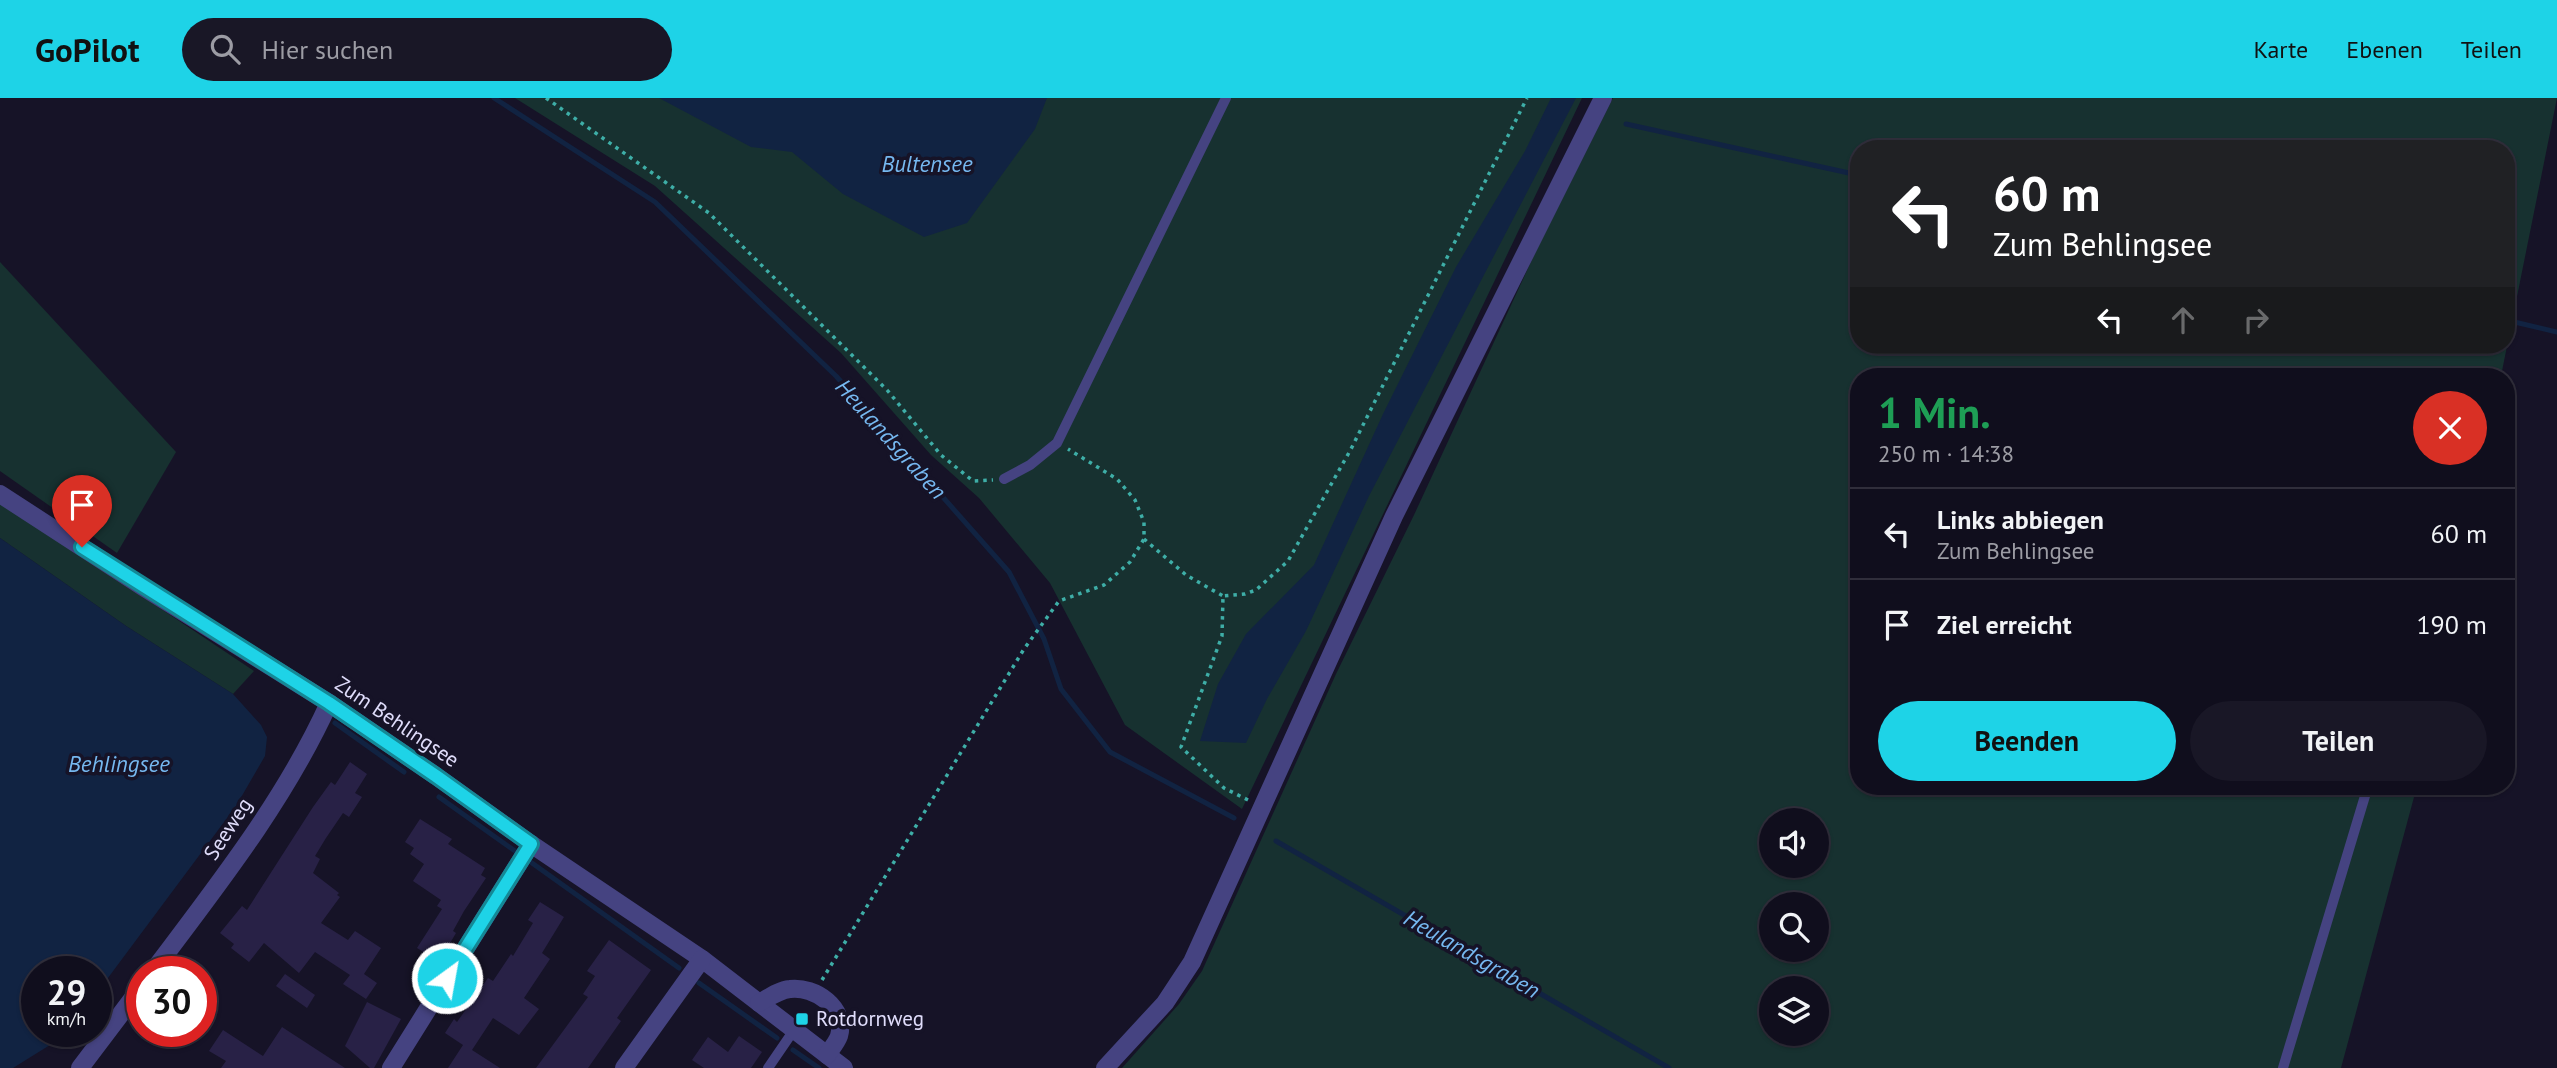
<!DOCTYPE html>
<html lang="de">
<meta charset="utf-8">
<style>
:root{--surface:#100e1d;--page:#191726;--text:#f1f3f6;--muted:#9c9ca4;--line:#302e3b;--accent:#1ed3e7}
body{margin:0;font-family:"PT Sans",sans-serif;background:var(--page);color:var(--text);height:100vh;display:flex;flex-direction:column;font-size:26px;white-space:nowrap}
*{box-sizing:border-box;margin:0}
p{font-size:23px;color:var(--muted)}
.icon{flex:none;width:38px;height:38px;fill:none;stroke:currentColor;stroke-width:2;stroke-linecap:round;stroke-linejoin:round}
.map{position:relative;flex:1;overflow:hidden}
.details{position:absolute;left:1850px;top:270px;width:665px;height:427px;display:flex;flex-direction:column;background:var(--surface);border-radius:28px;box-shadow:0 2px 5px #0004,0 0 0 2px var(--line)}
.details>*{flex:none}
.hud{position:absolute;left:1850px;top:42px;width:665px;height:214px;border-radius:28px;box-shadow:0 2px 5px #0004,0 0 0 2px var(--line);background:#202124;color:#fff;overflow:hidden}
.fabs{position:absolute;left:1759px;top:710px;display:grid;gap:14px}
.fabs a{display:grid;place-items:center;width:70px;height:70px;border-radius:50%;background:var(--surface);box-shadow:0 2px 5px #0004,0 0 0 2px var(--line);font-size:35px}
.speed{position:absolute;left:21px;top:858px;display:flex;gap:14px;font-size:35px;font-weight:700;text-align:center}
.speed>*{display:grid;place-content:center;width:91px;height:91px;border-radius:50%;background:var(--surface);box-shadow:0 2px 5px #0004,0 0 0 2px var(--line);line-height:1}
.speed small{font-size:18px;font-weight:400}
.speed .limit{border:10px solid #d22;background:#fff;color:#111}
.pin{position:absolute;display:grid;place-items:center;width:60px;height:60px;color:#fff;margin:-72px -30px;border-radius:50% 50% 50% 0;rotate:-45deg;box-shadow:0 0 7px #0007}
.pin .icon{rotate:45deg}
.me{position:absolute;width:77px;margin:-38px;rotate:32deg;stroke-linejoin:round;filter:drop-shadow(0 0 5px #0008)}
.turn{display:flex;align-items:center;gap:24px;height:147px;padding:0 28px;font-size:32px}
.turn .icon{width:91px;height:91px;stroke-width:2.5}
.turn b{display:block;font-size:49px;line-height:60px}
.lanes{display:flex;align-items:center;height:66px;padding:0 28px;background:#0003;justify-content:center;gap:35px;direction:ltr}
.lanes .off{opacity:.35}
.round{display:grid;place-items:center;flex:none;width:74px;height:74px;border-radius:37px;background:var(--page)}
.summary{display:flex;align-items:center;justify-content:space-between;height:119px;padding:0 28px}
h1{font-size:42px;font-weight:600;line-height:52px;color:#1e9e55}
.button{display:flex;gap:14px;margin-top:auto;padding:14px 28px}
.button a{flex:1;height:80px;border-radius:42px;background:var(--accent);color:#111;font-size:28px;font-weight:600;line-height:80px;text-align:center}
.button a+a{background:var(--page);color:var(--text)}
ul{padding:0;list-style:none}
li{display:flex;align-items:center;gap:21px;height:91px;padding:0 28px;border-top:2px solid var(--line)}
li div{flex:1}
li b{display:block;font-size:26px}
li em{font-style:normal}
header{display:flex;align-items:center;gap:42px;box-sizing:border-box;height:98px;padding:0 35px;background:var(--accent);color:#111}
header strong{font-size:33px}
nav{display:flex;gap:38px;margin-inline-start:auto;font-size:24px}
.search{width:490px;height:63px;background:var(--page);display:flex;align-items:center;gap:18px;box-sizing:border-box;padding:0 24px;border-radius:38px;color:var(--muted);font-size:26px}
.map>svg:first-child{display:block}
.green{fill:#173130;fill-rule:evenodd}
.water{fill:#112342}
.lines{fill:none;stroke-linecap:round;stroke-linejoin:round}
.stream{stroke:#112342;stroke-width:5}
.building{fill:#282146}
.path{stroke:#3eaea7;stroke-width:3.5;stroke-dasharray:3.5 5;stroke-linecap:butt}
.service{stroke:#454381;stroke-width:10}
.minor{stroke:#454381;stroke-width:18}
.route-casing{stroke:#148996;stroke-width:18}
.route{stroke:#1ed3e7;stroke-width:12}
.poi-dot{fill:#1ed3e7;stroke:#161327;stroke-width:2.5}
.labels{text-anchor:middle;stroke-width:7;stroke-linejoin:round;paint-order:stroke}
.street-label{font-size:21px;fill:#e0ddfb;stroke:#161327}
.poi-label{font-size:21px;fill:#e0ddfb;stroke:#161327;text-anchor:start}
.water-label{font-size:23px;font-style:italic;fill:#76b8f0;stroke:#161327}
</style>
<header>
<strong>GoPilot</strong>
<div class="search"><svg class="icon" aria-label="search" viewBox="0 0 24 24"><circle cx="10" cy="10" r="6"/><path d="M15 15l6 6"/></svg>Hier suchen</div>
<nav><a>Karte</a><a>Ebenen</a><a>Teilen</a></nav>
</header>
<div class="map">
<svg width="2557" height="970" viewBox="0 0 2557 970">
<rect width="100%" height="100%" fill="#161327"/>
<g class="green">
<polygon points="515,0 1582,0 1242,711 1125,627 1050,485 979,400 931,357 841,255 655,88"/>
<path d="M1613 0H2557L2501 278H1858V688H2417L2341 970H1122L1179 906 1202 873 1336 576 1414 417 1536 153ZM1858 51H2506V247H1858ZM1771 723H1816V768H1771ZM1771 807H1816V852H1771ZM1771 891H1816V936H1771Z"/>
<polygon points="0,164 176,354 117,455 0,373"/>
<polygon points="0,403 254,573 233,596 126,528 0,440"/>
</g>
<g class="water">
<polygon points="659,0 1047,0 1035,31 967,125 924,139 843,96 792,54 751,49"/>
<polygon points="1551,0 1576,0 1369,398 1306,533 1267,601 1246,645 1200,643 1218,586 1246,536 1314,467 1383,316 1456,169 1525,53"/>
<polygon points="0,440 126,528 233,596 261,627 267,639 265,658 236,708 96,896 96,873 37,873 37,933 69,933 66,937 13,970 0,970"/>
</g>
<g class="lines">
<g class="stream">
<polyline points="494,0 655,104 836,278 1009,474 1044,541 1061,591 1110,654 1234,720"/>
<polyline points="1626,26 1858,77"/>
<polyline points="2506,222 2557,234"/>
<polyline points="335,625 404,674"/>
<polyline points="439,699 515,753"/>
<polyline points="1276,743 1669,970"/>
<polyline points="532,765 679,870"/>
<polyline points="699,885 777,940"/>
<polyline points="793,952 819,970"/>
</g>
</g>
<g class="building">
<polygon points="350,664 367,676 355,695 362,699 349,719 343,715 326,740 315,758 320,761 313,775 339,795 337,797 340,799 321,825 348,842 355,833 381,850 364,876 377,885 366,901 343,886 350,877 315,854 299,875 264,845 249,864 231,850 234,846 220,835 242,808 247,812 313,709 331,684 335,687"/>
<polygon points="420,721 452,741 448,746 485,770 481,777 486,780 464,813 453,833 456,835 439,864 417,850 442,811 437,808 441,802 413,783 424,766 410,756 414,750 405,744"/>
<polygon points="540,804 564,819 542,855 550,861 524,900 539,911 519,937 493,920 472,952 500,970 448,970 463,947 445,935 454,921 457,924 488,880 493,883 511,856 513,858 533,825 528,822"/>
<polygon points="609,842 651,872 617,920 621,923 588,970 536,970 588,899 583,896 595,878 587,873"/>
<polygon points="285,876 315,897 307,910 276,888"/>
<polygon points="367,904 401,921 374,970 370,970 345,948"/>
<polygon points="282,929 345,970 221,970 226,963 209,953 223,932 263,958"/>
<polygon points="739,938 762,954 751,970 704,970 692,962 708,939 728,954"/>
</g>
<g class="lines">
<g class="path">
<polyline points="546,0 709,115 887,292 941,357 973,383 993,382"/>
<polyline points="1144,441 1186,477 1223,498"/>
<polyline points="1248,702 1224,690 1181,649 1222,538 1223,498 1245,496 1256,492 1288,463 1351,351 1527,0"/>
<polyline points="822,882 1024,551 1059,503 1104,487 1130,464 1144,441 1144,424 1135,402 1117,381 1068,351"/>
</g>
<g class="service">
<polyline points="1004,381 1030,367 1057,345 1226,0"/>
<polyline points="768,970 794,932"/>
<polyline points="2283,970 2368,688"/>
</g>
<g class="minor">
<polyline points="0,396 143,489 329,605 436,678 531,746 702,861 844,970"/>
<path d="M153 873C217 788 285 702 329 605"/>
<path d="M759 905C768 900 779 892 790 891 815 888 847 910 839 938 837 944 831 951 827 957"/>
<polyline points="80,970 142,888"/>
<polyline points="391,970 531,746"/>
<polyline points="624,970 702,861"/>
<polyline points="1105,970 1165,905 1192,864 1394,418 1603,0"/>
</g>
</g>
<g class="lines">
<defs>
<polyline id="route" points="82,449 329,605 436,678 531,746 447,880"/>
</defs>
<use href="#route" class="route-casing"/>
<use href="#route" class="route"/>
</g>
<rect class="poi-dot" x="795" y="914" width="14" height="14" rx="3.5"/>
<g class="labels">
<g class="street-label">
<text transform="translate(397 624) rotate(34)" y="7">Zum Behlingsee</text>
<text transform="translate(228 731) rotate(-57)" y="7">Seeweg</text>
</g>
<g class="poi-label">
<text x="816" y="928">Rotdornweg</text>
</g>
<g class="water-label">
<text x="927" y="74">Bultensee</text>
<text transform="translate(891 341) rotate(48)" y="8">Heulandsgraben</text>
<text x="119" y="674">Behlingsee</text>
<text transform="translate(1472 856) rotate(30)" y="8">Heulandsgraben</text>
</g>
</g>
</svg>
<div class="fabs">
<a><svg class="icon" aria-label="sound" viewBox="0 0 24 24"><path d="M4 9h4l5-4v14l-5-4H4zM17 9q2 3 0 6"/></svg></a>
<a><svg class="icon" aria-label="search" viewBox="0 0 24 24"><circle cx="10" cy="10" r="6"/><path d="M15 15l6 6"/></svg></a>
<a><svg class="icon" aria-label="layers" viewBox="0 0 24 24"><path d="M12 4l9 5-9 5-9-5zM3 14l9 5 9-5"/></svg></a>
</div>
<div class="speed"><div>29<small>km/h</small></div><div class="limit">30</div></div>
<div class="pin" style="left:82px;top:449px;background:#d93025"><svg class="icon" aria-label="arrive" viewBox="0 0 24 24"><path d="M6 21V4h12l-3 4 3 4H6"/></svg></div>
<svg class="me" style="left:447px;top:880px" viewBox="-20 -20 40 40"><circle r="17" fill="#1ed3e7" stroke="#fff" stroke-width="3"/><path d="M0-11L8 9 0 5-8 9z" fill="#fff"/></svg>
<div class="hud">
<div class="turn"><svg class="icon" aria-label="left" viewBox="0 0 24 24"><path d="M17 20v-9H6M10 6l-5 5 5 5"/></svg><div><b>60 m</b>Zum Behlingsee</div></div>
<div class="lanes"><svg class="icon" aria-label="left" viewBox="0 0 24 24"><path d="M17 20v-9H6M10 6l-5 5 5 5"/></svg><svg class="icon off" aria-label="ahead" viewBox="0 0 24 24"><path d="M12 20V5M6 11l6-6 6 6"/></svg><svg class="icon off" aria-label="right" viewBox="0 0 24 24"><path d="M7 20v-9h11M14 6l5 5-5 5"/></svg></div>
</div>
<section class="details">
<div class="summary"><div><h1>1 Min.</h1><p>250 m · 14:38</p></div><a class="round" style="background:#d93025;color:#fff"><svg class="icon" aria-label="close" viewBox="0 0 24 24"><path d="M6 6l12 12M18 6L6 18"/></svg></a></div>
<ul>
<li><svg class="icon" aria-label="left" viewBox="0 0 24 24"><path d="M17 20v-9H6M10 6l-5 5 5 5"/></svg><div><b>Links abbiegen</b><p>Zum Behlingsee</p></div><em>60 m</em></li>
<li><svg class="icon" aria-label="arrive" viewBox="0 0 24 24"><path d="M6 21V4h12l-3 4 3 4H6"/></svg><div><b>Ziel erreicht</b></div><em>190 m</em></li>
</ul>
<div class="button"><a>Beenden</a><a>Teilen</a></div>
</section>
</div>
